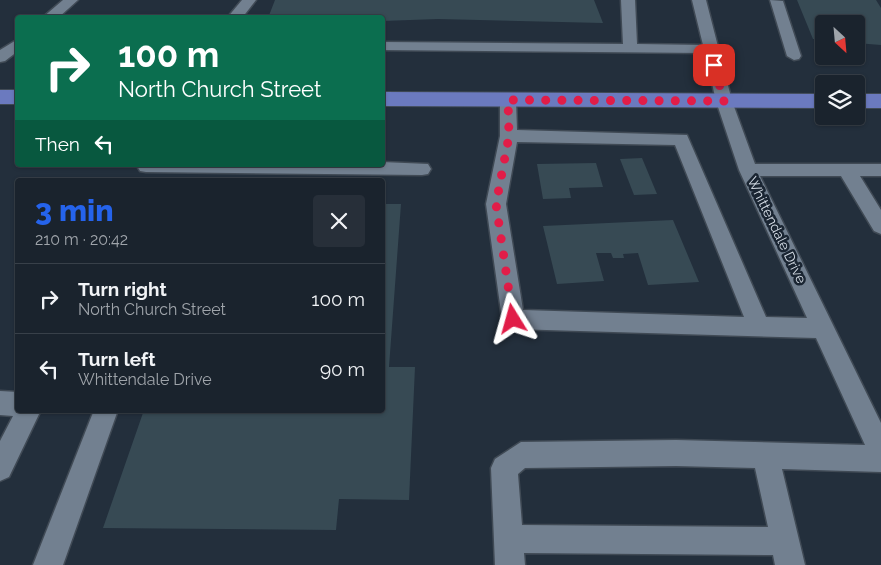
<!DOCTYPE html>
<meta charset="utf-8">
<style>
:root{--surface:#1a232d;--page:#272f39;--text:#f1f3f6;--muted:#9fa4aa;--line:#384049;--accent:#2563eb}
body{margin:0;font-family:Raleway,sans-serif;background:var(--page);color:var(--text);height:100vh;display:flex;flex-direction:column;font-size:19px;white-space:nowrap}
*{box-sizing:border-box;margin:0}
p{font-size:16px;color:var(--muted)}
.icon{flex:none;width:28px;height:28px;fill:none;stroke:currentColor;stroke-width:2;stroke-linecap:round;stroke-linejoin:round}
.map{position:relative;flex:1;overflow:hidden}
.details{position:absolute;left:15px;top:178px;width:370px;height:235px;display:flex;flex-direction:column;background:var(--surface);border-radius:5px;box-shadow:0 1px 4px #0004,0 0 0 1px var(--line)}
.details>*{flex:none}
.guide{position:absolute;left:15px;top:15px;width:370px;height:152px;border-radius:5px;box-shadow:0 1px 4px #0004,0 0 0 1px var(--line);background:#0b6e4f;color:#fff;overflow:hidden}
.needle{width:32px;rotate:154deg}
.tools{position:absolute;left:815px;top:15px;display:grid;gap:10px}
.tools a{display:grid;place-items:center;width:50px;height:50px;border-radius:5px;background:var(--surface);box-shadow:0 1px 4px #0004,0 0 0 1px var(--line);font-size:25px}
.pin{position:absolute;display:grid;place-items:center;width:42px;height:42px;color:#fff;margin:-21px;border-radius:10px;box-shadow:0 2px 8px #0006}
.me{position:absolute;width:55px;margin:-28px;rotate:352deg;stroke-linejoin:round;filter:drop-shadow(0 0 4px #0008)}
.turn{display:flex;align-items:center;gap:18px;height:105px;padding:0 20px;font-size:22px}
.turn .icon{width:65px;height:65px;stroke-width:2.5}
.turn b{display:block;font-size:35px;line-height:42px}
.then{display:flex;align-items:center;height:48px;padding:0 20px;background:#0003;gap:10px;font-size:19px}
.round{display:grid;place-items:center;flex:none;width:52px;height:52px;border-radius:5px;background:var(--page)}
.headline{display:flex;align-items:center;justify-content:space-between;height:85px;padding:0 20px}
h1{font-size:30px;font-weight:800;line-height:38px;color:var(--accent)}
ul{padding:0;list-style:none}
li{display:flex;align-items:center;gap:15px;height:70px;padding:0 20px;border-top:1px solid var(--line)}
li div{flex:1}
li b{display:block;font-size:19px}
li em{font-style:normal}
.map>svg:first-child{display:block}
.building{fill:#374a54}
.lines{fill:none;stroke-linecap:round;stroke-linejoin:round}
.minor-casing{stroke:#404a55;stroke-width:3}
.major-casing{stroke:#404a55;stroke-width:2}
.minor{fill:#728090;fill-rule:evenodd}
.major{fill:#6b7abf;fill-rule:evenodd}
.route{stroke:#e11d48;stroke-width:9;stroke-dasharray:0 16.2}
.labels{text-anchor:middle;stroke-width:5;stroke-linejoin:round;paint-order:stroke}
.street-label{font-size:14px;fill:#d4dce5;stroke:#1a2532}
</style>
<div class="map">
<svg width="881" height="565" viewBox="0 0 881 565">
<rect width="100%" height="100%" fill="#232f3c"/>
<g class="building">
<polygon points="275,0 594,0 603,23 438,19 382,21 382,18 268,18"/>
<polygon points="797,0 876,0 881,8 881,45 856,43 856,24 824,24 824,40 813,39"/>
<polygon points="642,158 657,194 634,195 620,159"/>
<polygon points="596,163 603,187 569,188 571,198 543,199 537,164"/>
<polygon points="382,204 401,204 389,367 415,367 409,500 339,499 336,530 103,528 144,410 382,410"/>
<polygon points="673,220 699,282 648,285 638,253 623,254 624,258 613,258 611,253 596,253 604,281 557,284 543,226"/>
</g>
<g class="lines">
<defs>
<g id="minor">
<polygon points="63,0 78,0 58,18 42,18"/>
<polygon points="242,0 256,0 242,18 227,18"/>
<path d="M621 0H635L637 44 703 45 692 0H706L732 101 755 164H881V176H860L881 210V234L874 231 841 176H760L881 423V472L782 469 805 565H775L773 555 524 553 525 565H495L491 468 495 459 521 442 676 440 865 445 816 338 513 329 505 326 502 319 486 204 500 136V100L502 96H514L516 100 517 130 687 135 766 317 807 318 739 170 716 101 705 53 382 50V42L623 44ZM517 142 675 145 744 317 523 310 506 204ZM676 466 755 468 768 527 522 525 518 474 525 468Z"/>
<polygon points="770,0 783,1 801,56 799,59 794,60 787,56"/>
<polygon points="18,39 18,51 5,61 0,62 0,50"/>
<polygon points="382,162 428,164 431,169 428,174 422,175 146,172 140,171 137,166 382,165"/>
<polygon points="0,391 18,392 18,410 41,410 9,477 0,481 0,441 13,416 0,415"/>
<polygon points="94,410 118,410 63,565 33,565"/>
</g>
<g id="major">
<rect x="0" y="90" width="18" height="14"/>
<polygon points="382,92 824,94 824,108 382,106"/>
<rect x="856" y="94" width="25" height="14"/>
</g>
</defs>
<use href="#minor" class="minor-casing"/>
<use href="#major" class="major-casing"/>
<use href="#minor" class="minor"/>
<use href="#major" class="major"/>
</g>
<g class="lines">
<polyline class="route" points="513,319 496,204 509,136 508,100 724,101 714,65"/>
</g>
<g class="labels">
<g class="street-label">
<text transform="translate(777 230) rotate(64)" y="5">Whittendale Drive</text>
</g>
</g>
</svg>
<div class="tools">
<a><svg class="needle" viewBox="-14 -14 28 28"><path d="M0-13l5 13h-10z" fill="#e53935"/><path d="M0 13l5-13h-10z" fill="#9fa4aa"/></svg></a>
<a><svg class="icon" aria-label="layers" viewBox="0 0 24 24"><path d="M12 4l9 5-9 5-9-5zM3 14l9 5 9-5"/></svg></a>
</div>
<div class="pin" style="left:714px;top:65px;background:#d93025"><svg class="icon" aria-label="arrive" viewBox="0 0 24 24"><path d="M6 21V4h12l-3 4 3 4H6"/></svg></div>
<svg class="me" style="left:513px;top:319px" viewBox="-20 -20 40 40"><path d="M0-17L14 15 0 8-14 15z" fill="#e11d48" stroke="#fff" stroke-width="4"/></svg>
<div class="guide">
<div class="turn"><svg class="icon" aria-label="right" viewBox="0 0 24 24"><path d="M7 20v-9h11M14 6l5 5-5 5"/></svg><div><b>100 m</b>North Church Street</div></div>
<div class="then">Then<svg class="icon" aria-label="left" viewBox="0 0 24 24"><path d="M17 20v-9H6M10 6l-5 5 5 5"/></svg></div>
</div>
<section class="details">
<div class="headline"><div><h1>3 min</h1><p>210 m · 20:42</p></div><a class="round"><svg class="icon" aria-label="close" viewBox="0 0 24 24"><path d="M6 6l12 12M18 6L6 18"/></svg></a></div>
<ul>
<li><svg class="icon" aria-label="right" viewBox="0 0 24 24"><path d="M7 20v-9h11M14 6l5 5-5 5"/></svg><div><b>Turn right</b><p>North Church Street</p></div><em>100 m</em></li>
<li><svg class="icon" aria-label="left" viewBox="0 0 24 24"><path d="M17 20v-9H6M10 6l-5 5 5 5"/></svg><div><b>Turn left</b><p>Whittendale Drive</p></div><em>90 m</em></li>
</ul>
</section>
</div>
